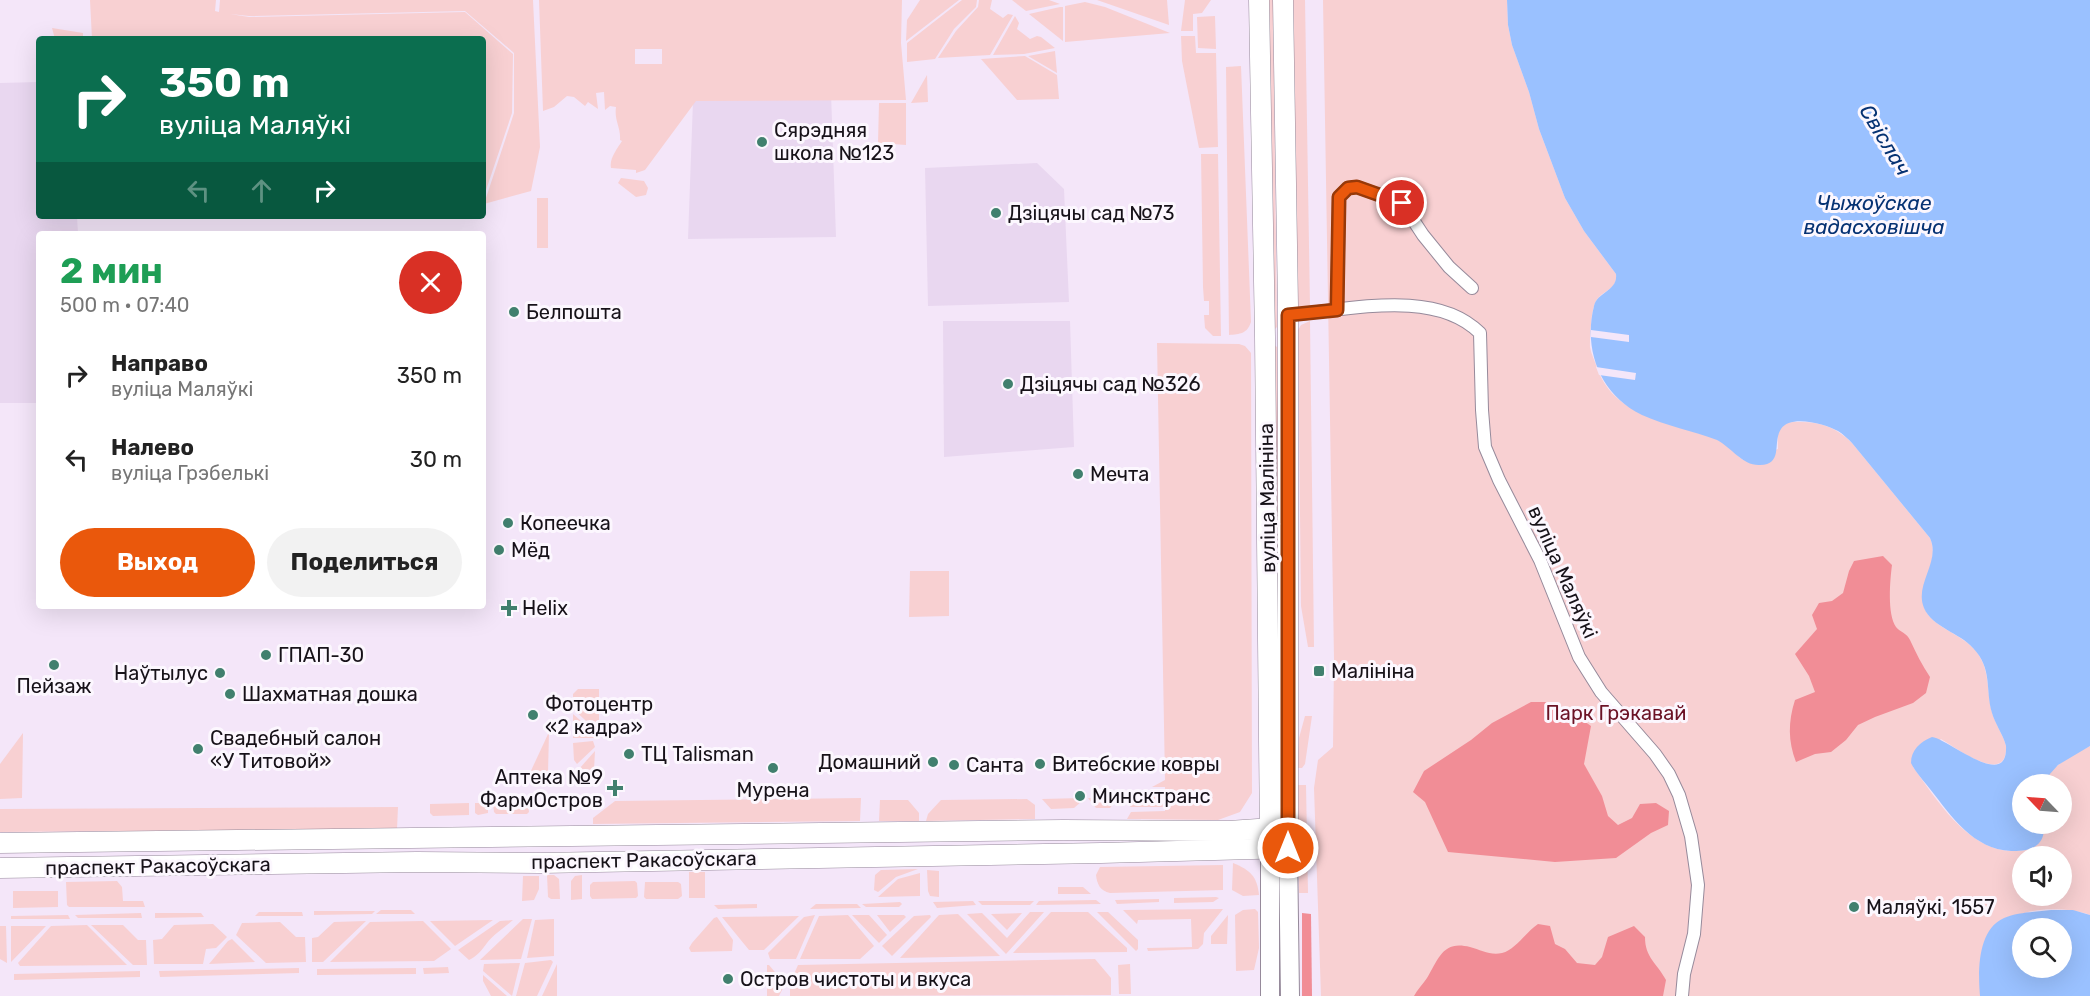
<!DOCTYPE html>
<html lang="ru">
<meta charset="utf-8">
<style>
:root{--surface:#fff;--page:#f2f2f2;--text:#222;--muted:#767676;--accent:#ea580c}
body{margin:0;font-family:Rubik,sans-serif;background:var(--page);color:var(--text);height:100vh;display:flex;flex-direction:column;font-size:22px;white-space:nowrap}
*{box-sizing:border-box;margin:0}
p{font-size:20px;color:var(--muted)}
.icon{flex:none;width:33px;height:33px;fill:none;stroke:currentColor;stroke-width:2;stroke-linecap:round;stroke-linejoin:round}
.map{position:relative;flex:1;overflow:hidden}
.details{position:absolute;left:36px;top:231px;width:450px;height:378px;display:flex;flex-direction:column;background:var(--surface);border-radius:6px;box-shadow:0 6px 24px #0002}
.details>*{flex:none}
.guide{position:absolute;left:36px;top:36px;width:450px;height:183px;border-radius:6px;box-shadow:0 6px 24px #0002;background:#0b6e4f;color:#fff;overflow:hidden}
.needle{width:39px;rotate:295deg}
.tools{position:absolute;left:2012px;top:774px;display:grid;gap:12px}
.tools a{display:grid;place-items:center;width:60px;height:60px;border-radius:50%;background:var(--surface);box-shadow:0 6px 24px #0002;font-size:30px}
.pin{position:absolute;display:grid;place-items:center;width:51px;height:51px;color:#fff;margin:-26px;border:3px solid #fff;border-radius:50%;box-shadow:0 2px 6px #0007}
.me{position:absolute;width:66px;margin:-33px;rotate:0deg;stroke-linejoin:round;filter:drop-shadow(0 0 4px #0008)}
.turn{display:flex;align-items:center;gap:21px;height:126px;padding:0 24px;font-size:27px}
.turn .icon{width:78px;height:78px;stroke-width:2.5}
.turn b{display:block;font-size:42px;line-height:51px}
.lanes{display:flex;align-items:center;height:57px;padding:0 24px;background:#0003;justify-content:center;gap:30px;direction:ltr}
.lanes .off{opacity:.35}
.round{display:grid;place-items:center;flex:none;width:63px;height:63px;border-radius:32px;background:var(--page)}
.headline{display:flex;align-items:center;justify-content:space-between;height:102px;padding:0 24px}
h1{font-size:36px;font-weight:700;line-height:45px;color:#1e9e55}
.cta{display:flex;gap:12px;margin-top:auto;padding:12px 24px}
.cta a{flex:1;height:69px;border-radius:36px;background:var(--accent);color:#fff;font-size:24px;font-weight:700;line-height:69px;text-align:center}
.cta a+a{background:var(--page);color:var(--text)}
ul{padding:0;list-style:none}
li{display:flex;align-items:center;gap:18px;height:84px;padding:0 24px}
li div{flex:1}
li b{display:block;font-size:22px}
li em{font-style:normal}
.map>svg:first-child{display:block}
.built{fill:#e9d7f0}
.green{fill:#f8d0d2;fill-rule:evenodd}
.forest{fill:#f18d96}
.water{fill:#9ac1ff;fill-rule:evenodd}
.pier{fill:#f4e6f9}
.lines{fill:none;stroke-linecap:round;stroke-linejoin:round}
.street-casing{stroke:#968a9b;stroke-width:14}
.secondary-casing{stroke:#968a9b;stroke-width:20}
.primary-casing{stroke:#968a9b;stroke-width:21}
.street{stroke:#fff;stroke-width:12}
.secondary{stroke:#fff;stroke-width:18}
.primary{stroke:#fff;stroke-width:20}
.route-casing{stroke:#983908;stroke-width:15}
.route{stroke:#ea580c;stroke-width:10}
.poi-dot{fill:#41806e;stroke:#fcf7fe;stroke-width:2}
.labels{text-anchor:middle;stroke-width:6;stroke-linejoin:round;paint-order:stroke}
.poi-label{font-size:20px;fill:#171219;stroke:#fcf7fe;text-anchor:start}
.street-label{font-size:20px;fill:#171219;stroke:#fcf7fe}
.park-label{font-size:20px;fill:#6b1225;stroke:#fcf7fe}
.water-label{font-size:21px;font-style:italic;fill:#063273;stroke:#fcf7fe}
</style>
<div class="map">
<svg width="2090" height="996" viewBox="0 0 2090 996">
<rect width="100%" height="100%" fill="#f4e6f9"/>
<g class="built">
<polygon points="830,64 836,237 688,239 693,101"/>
<polygon points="39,82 39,216 77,216 78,234 39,234 39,403 0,403 0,83"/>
<polygon points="1037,163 1064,189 1069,302 928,306 925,168"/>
<polygon points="943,321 1070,321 1074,447 944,457"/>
</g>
<g class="green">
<polygon points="90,0 216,0 215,11 219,12 220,0 533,0 540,147 531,191 484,204 514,113 514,53 465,11 249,16 230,14 249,17 465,12 513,54 512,113 483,199 483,39 92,39"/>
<path d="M539 0H902L901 43 906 100 696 101 645 170 636 173V170L611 168C609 159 617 149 622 141L620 140C621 127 614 121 616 107L610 106 605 110 604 92 596 93 598 109 588 102 585 106 574 97 567 96 554 107 543 111ZM662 49V64H635V49Z"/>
<polygon points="920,0 959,0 906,41 907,20"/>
<polygon points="962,0 977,0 976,7 954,29 935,59 907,62 907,43"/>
<polygon points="979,0 992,0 990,9 1003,18 1008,14 1013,15 990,55 938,58 956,31 978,7"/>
<polygon points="1012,0 1049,0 1060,4 1026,11"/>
<polygon points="1097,0 1167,0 1169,25"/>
<polygon points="1185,0 1211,0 1202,13 1193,14 1193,31 1181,31"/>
<polygon points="1267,0 1273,0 1277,327 1274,330"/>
<polygon points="1293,0 1305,0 1310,307 1297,306"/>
<path d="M1323 0H1507L1508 25 1512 45 1529 92 1539 129 1565 198 1584 231 1616 274C1618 290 1602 290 1596 301 1591 310 1590 336 1590 347 1591 354 1595 361 1597 368 1617 422 1675 419 1718 440 1729 445 1734 453 1743 460L1778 449C1778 441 1776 432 1782 426 1787 421 1794 422 1801 422 1822 422 1837 428 1852 443L1930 538C1941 563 1916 584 1925 609 1931 626 1963 635 1975 650 1991 669 1986 690 1992 712 1995 724 2003 734 2006 746 2008 787 1956 748 1941 739L1913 767C1937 800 1966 848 2010 851 2017 851 2026 851 2033 848 2040 844 2045 832 2043 824H2061V784H2041C2052 766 2071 755 2090 746V915C2071 908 2037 907 2019 915 2008 919 1999 926 1989 932L1981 954 1980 996H1321L1314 788 1318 760 1333 747 1334 659ZM2022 856H2061V896H2022Z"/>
<polygon points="1085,2 1105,7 1170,33 1065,42 1065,6"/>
<polygon points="1063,7 1063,41 1029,14 1060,7"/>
<polygon points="1015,16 1019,23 1017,29 1030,39 1037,36 1041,37 1055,48 1024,54 993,55"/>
<polygon points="1215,16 1216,49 1198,48 1197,17"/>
<polygon points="52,28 83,33 83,37 82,39 55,39"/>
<polygon points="1181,36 1195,36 1196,53 1216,53 1218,147 1199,148 1182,61"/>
<polygon points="1055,51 1057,73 1028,56"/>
<polygon points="1025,56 1057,75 1059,99 1017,100 981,59"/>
<path d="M1241 66 1251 322C1247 334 1240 334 1229 335L1226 67Z"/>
<polygon points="927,75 928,102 911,103"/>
<polygon points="879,103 906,103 906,145 878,143"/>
<polygon points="1201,154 1218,154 1221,336 1213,336 1205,328 1204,315 1209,315 1209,301 1204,301 1203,287"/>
<polygon points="621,178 644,181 648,188 646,195 636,197 618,183"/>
<rect x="537" y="198" width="11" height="50"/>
<polygon points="189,216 342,216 199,219 189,219"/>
<polygon points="1310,321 1314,647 1308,647 1301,606 1298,330 1301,325"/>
<polygon points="1157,343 1239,344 1245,346 1251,353 1252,793 1240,812 1218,820 1127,819 1131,812 1165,811 1165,807 1131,807 1127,804 1128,797 1165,795 1165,787 1152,787 1165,780"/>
<polygon points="1274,345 1277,347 1283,767 1277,767"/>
<polygon points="910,571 949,571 949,616 909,617"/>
<polygon points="578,689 599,689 599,729 595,729 573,709 573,694"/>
<polygon points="573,714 595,733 594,738 573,738"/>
<polygon points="1305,716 1312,716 1305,764 1302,768 1297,768 1299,738"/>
<polygon points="549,732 548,773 544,776 529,775"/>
<polygon points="23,733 22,798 0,799 0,764"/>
<polygon points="593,741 595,747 577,764 574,760 573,743"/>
<polygon points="595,751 594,770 579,769"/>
<polygon points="1297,785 1306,785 1308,893 1299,893"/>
<polygon points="1118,797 1110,808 1096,808 1088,798"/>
<polygon points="861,798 860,821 593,824 593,818 615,801"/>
<polygon points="1082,798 1082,801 1074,808 1051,809 1042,799"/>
<polygon points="1027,799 1035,805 1035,819 926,821 928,814 941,800"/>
<polygon points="880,800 908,800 919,813 919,821 879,821"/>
<polygon points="469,803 469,815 433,816 430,813 430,804"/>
<polygon points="475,803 488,803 488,813 478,815 475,813"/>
<polygon points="493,803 528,803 529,812 527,814 496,814 494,812"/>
<polygon points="398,807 397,829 0,832 0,809"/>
<path d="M1233 863C1250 870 1257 876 1259 895L1243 896 1232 890Z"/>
<path d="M1223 865V890L1110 893C1100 891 1097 884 1096 875L1100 867Z"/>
<polygon points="918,869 896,877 878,892 874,890 875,875 881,870"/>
<polygon points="927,870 939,871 939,897 930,896 928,891"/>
<rect x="689" y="872" width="16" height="26"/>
<polygon points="920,873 920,896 878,897 898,879"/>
<polygon points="547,875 554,875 559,879 560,899 551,899 548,897"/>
<polygon points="582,875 582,899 571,900 571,881 575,876"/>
<polygon points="523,876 539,876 539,889 534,900 522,901"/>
<polygon points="117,881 122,887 123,901 143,901 145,907 69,907 67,905 66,882"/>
<polygon points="635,881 637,883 638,896 636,898 592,899 590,896 590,885 593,882"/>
<polygon points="645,882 678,882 681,884 682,896 678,899 646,899 644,897"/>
<polygon points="1058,887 1083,887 1091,894 1058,894"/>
<polygon points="13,891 58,891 58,907 13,908"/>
<polygon points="1216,897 1219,898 1213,902 1174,903 1174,898"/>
<polygon points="1159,899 1159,902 1117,904 1115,900"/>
<polygon points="1096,900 1101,904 1036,905 1039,901"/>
<polygon points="973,901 976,905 937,908 933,902"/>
<polygon points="978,901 1034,901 1030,905 982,905"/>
<polygon points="900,902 902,904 899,907 866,907 862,904"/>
<polygon points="757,904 757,908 718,909 714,905"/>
<polygon points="816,904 857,904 861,908 810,909"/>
<polygon points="1223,909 1204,933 1203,944 1198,949 1148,951 1147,948 1192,947 1191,919 1138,920 1137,924 1123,910"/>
<polygon points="1255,909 1258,912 1259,948 1254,970 1236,971 1235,915 1243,910"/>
<polygon points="381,910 411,910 415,914 376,914"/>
<polygon points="314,911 375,911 372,914 314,915"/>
<polygon points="259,912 302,912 303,916 255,916"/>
<polygon points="1030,912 1044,912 1006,954 967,914 982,913 1007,938"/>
<polygon points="1051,912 1088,912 1127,948 1127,952 1013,953"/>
<polygon points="1097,912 1108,912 1138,940 1138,949 1136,951"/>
<polygon points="141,913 142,918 78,918 75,915"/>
<polygon points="155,913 201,913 204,917 155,918"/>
<polygon points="1022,913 1007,930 991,914"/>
<polygon points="958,914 1000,956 900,958 939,915"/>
<polygon points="68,915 70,919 11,919 11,916"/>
<polygon points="815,915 796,959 770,959 768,953 804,917"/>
<polygon points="848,915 874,946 860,959 800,959 819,916"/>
<polygon points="852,915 869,915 887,935 879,943"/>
<polygon points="877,915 904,915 906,917 890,932"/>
<polygon points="930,915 931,917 892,956 882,946 914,916"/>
<polygon points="1228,915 1227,944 1211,944 1211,936"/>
<polygon points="799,916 764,950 749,950 722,917"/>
<polygon points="717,917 733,940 732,951 691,952 689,948 692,943 714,918"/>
<polygon points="523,919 532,919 521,959 480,960"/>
<polygon points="554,919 554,956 527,958 535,920"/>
<polygon points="493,920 455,946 430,921"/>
<path d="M513 920C505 927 493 935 487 943 482 950 477 956 469 960L458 950 500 921Z"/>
<polygon points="366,921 323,962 312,962 312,938 318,937 334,922"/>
<polygon points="423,921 451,949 434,961 330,962 370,922"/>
<polygon points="280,922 296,937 305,937 306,962 266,963 236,935 242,923"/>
<polygon points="213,924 227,937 216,948 206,949 203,964 154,964 153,940 162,939 174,925"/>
<polygon points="87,925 127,965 20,966 18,963 51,926"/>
<polygon points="91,925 123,925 138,940 146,940 147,965 133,965"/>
<polygon points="0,926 6,926 7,963 0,959"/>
<polygon points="11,926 46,926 11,962"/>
<polygon points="232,939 255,962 209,964 228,941"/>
<polygon points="1095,959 1111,978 1111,995 790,996 790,983 798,965"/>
<polygon points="551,960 553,962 537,996 516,996 525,963"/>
<polygon points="520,963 512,996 483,971 484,964"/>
<polygon points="557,964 557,996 542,996"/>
<polygon points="1130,964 1131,994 1119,994 1118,965"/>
<polygon points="767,965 769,965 785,984 779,996 767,996"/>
<polygon points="448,967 449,973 424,974 423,968"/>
<polygon points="299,968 299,973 160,977 159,971"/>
<polygon points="416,968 416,974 317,975 317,969"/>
<polygon points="140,971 140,977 14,980 14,974"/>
<polygon points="483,975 507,996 491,996 483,981"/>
</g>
<g class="forest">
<path d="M1883 556 1892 565C1890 580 1887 614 1896 627 1900 632 1907 633 1910 640 1916 653 1922 665 1930 677L1926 693 1913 703 1875 717 1858 725 1846 740 1831 752 1815 754 1796 762C1788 741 1788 722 1795 700L1815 692 1809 676 1795 654 1817 629 1812 615 1819 603 1832 601 1843 593 1849 571 1854 561Z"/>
<polygon points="1531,702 1546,702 1564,712 1577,716 1591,726 1584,764 1602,796 1608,816 1618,825 1632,818 1640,804 1656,803 1669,811 1668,825 1651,833 1616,858 1555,862 1448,852 1425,802 1413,792 1424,771 1471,740 1492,723"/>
<polygon points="1302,913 1311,914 1312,996 1302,996"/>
<path d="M1538 924 1550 926 1555 944 1565 949 1577 963 1595 965 1602 957 1608 937 1634 926 1645 937C1645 958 1657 963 1666 980L1663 996H1414C1417 990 1423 984 1427 978 1439 958 1443 940 1470 947 1481 950 1491 956 1502 953 1516 949 1526 932 1538 924Z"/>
</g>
<g class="water">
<path d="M1507 0H2090V746L2058 765 2041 784H2022V824H2043C2045 833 2043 842 2034 847 2028 851 2018 851 2011 851 1973 849 1952 817 1930 789 1924 781 1916 773 1911 763 1911 750 1920 742 1932 737 1949 739 2008 792 2006 746 2003 734 1995 724 1992 713 1985 689 1993 669 1973 648 1960 633 1932 627 1924 608 1914 584 1941 562 1930 538L1852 443C1848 439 1843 434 1838 431 1826 424 1790 414 1781 429 1772 442 1784 464 1760 465 1743 466 1732 448 1717 440 1693 431 1666 426 1642 415 1600 395 1583 350 1594 306 1597 292 1618 291 1616 274L1584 231 1565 198 1539 129 1529 92 1512 45 1508 25Z"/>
<path d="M2051 910H2073L2090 915V996H1980C1978 972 1977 930 2004 918 2018 912 2035 912 2051 910ZM2022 928H2061V968H2022Z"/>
</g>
<g class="pier">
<polygon points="1591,330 1629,335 1629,342 1591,337"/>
<polygon points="1596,367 1636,373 1635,380 1599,375"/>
</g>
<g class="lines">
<defs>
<g id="street">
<polyline points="1337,310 1339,197 1348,188 1357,187 1402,203 1423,235 1449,267 1472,288"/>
<path d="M1288 315C1346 311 1434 287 1480 333L1482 410 1485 447 1499 480 1540 560 1579 657 1601 692 1655 754 1669 774 1679 795 1691 836 1698 885 1694 934 1684 974 1682 996"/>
</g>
<g id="secondary">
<polyline points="1288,848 1290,996"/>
<polyline points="1270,849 1270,996"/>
</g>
<g id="primary">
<polyline points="1259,0 1265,337 1270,840"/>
<polyline points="0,843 1063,830 1229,831 1288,827"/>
<polyline points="0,868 417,862 541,863 1101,853 1288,848 1288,306 1283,0"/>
</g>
</defs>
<use href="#street" class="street-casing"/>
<use href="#secondary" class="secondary-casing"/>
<use href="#primary" class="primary-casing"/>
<use href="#street" class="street"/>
<use href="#secondary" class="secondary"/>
<use href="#primary" class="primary"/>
</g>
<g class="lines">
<defs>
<polyline id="route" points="1288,848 1288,315 1337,310 1339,197 1348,188 1357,187 1402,203"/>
</defs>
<use href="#route" class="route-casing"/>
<use href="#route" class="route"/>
</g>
<g class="poi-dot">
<circle cx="762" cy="142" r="6"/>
<circle cx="996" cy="213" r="6"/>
<circle cx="514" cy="312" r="6"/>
<circle cx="1008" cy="384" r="6"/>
<circle cx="1078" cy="474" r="6"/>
<circle cx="508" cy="523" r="6"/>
<circle cx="499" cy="550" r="6"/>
<path d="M506 599h6v6h6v6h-6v6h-6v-6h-6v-6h6z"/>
<circle cx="266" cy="655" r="6"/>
<circle cx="54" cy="665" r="6"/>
<rect x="1313" y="665" width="12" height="12" rx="3"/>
<circle cx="220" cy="673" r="6"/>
<circle cx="230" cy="694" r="6"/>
<circle cx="533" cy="715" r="6"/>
<circle cx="198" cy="749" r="6"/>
<circle cx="629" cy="754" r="6"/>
<circle cx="933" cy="762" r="6"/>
<circle cx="1040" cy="764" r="6"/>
<circle cx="954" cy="765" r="6"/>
<circle cx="773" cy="768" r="6"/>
<path d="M612 779h6v6h6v6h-6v6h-6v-6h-6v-6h6z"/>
<circle cx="1080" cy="796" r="6"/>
<circle cx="1854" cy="907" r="6"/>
<circle cx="728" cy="979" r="6"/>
</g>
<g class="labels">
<g class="poi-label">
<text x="774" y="137">Сярэдняя<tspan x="774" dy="23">школа №123</tspan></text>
<text x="1008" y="220">Дзіцячы сад №73</text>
<text x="526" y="319">Белпошта</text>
<text x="1020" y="391">Дзіцячы сад №326</text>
<text x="1090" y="481">Мечта</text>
<text x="520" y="530">Копеечка</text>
<text x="511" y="557">Мёд</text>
<text x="522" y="615">Helix</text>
<text x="278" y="662">ГПАП-30</text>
<text x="1331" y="678">Малініна</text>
<text x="208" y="680" text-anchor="end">Наўтылус</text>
<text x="54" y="693" text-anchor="middle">Пейзаж</text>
<text x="242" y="701">Шахматная дошка</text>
<text x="545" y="711">Фотоцентр<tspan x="545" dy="23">«2 кадра»</tspan></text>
<text x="210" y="745">Свадебный салон<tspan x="210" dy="23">«У Титовой»</tspan></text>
<text x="641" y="761">ТЦ Talisman</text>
<text x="921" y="769" text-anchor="end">Домашний</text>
<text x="1052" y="771">Витебские ковры</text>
<text x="966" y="772">Санта</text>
<text x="603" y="784" text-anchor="end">Аптека №9<tspan x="603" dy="23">ФармОстров</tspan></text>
<text x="773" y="797" text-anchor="middle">Мурена</text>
<text x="1092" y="803">Минсктранс</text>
<text x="1866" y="914">Маляўкі, 1557</text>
<text x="740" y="986">Остров чистоты и вкуса</text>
</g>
<g class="street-label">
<text transform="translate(1267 498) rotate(-91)" y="7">вуліца Малініна</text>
<text transform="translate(1563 572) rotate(66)" y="7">вуліца Маляўкі</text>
<text transform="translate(644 860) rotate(-1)" y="7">праспект Ракасоўскага</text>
<text transform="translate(158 866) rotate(-1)" y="7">праспект Ракасоўскага</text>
</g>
<g class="park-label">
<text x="1616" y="720">Парк Грэкавай</text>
</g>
<g class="water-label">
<text transform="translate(1885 140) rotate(59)" y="7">Свіслач</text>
<text x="1874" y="210">Чыжоўскае<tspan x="1874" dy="24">вадасховішча</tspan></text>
</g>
</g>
</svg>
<div class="tools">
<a><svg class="needle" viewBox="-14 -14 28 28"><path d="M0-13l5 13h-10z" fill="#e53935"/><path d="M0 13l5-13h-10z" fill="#767676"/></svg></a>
<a><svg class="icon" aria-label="sound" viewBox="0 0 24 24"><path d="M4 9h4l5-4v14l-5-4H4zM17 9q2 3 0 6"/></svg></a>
<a><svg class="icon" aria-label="search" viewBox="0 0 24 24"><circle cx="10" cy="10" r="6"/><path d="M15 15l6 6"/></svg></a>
</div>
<div class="pin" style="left:1402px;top:203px;background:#d93025"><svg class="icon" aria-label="arrive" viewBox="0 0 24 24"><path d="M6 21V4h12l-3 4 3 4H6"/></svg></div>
<svg class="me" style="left:1288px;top:848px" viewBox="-20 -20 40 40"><circle r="17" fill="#ea580c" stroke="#fff" stroke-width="3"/><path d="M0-11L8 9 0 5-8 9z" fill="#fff"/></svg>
<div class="guide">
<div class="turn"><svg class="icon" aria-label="right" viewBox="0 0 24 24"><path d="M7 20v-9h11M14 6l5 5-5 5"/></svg><div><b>350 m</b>вуліца Маляўкі</div></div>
<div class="lanes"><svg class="icon off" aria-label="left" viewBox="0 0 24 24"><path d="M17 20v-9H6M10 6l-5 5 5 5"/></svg><svg class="icon off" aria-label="ahead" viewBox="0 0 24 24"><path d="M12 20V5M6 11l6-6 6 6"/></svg><svg class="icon" aria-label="right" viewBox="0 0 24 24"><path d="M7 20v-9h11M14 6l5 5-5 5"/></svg></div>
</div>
<section class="details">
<div class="headline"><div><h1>2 мин</h1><p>500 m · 07:40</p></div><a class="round" style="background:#d93025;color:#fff"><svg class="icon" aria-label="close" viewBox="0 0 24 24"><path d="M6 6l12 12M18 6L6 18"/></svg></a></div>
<ul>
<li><svg class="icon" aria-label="right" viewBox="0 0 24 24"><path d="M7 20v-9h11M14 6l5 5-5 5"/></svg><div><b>Направо</b><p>вуліца Маляўкі</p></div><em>350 m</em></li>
<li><svg class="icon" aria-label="left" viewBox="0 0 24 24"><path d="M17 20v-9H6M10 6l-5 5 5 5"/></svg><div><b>Налево</b><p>вуліца Грэбелькі</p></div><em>30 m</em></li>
</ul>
<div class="cta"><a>Выход</a><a>Поделиться</a></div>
</section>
</div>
